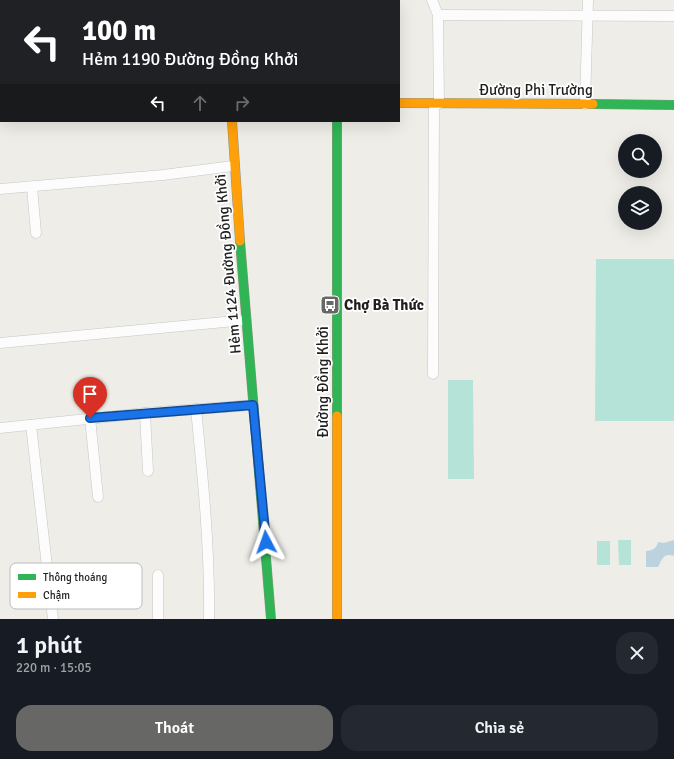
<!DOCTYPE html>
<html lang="vi">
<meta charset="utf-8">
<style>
:root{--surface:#171b24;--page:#242831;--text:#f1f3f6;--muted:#9ea1a6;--accent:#676765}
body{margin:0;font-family:Signika,sans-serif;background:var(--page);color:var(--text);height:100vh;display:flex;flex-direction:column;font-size:15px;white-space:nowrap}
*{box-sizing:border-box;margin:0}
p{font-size:13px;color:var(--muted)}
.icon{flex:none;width:22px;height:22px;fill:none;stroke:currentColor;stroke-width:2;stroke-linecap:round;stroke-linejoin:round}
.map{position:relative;height:619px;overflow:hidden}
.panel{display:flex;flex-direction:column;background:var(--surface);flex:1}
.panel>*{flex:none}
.top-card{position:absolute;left:0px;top:0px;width:400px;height:122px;box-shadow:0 4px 16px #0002;background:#202124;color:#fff;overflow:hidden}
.buttons{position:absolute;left:618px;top:134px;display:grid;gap:8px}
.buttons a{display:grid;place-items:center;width:44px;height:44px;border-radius:50%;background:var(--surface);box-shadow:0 4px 16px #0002;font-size:20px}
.pin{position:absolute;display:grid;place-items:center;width:34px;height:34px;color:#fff;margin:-41px -17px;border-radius:50% 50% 50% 0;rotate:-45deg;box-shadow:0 0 4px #0007}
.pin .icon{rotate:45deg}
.me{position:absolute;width:44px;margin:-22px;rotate:356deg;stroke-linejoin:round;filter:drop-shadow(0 0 3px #0008)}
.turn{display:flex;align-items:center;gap:14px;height:84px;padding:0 16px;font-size:18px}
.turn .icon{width:52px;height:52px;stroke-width:2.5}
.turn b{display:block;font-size:28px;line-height:34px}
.lanes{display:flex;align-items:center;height:38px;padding:0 16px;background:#0003;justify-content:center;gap:20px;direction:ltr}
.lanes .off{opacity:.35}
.round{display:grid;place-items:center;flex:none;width:42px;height:42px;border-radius:16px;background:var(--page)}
.summary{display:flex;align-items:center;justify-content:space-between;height:68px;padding:0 16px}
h1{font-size:24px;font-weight:600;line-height:30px}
.action{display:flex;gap:8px;margin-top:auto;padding:8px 16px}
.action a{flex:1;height:46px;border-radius:16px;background:var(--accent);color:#fff;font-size:16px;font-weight:600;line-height:46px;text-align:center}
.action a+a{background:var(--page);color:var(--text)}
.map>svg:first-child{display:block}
.pitch{fill:#b5e3d7}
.water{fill:#bdd2df}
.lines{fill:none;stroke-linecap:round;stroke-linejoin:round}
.street-casing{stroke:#c6c6c4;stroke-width:11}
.fast-casing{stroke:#929780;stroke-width:10}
.slow-casing{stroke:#929780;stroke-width:10}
.street{stroke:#fcfcfc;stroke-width:10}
.fast{stroke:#30b455;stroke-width:9}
.slow{stroke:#ff9f0a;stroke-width:9}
.route-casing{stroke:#114b97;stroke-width:10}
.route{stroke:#1a73e8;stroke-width:7}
.labels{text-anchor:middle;stroke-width:3.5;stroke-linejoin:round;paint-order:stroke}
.street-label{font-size:15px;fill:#1f1f1f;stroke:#fff}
.poi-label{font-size:15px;font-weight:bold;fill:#1f1f1f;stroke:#fff;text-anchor:start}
.key{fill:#fff;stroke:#bcbcbc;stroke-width:1}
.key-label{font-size:11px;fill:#1f1f1f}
</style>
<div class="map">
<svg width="674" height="619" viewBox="0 0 674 619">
<rect width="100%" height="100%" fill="#eeede8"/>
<g class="pitch">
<polygon points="596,259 674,259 674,421 595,421"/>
<polygon points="448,380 473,380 474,479 448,479"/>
<polygon points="618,540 631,540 631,565 619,565"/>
<rect x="597" y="541" width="13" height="24"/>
</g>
<path class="water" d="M674 540V556C663 552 662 560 658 567H646V551C652 551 657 548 658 542L664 543Z"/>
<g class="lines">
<defs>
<g id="street">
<polyline points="61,0 61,1"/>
<polyline points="242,0 242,1"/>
<polyline points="432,0 438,15 439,104"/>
<polyline points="164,1 165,0"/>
<polyline points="438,15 674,16"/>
<polyline points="0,33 1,33"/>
<polyline points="0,94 1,94"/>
<polyline points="585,104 588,0"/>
<polyline points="32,187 36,233"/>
<polyline points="0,189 163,175 233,166"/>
<polyline points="0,343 246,320"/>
<polyline points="433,374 434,104"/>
<path d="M196 409C203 479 210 549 209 619"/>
<polyline points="145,413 148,471"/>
<polyline points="90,418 98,497"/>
<polyline points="31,425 53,619"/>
<polyline points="0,428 145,413 253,405"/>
<polyline points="158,575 158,619"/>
</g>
<g id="fast">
<polyline points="311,0 311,1"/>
<polyline points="593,104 674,105"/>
<polyline points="337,121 337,416"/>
<polyline points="240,241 271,619"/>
</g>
<g id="slow">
<polyline points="399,103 593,104"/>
<polyline points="232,121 240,241"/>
<polyline points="337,416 337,619"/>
</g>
</defs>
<use href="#street" class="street-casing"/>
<use href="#fast" class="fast-casing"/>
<use href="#slow" class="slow-casing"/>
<use href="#street" class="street"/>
<use href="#fast" class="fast"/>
<use href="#slow" class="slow"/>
</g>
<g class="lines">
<defs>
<polyline id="route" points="90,418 253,405 266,542"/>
</defs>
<use href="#route" class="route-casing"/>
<use href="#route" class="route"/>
</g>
<defs>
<symbol id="bus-square" viewBox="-11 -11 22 22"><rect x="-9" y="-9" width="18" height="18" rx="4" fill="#676765" stroke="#fff"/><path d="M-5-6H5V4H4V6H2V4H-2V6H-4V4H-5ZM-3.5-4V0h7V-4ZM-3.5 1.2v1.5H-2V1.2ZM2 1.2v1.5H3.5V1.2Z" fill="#fff"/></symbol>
</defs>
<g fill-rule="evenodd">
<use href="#bus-square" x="319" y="294" width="22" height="22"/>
</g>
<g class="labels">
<g class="street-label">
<text x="536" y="95">Đường Phi Trường</text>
<text transform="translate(228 264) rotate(-95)" y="5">Hẻm 1124 Đường Đồng Khởi</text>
<text transform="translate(323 382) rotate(-90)" y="5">Đường Đồng Khởi</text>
</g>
<g class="poi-label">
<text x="344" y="310">Chợ Bà Thức</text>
</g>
</g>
<rect x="10" y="563" width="132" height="46" rx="6" class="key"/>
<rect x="18" y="574" width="18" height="6" fill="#30b455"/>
<rect x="18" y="592" width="18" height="6" fill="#ff9f0a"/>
<g class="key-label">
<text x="43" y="581">Thông thoáng</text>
<text x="43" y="599">Chậm</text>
</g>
</svg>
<div class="buttons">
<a><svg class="icon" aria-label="search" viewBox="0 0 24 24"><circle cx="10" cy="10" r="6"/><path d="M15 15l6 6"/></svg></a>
<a><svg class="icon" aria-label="layers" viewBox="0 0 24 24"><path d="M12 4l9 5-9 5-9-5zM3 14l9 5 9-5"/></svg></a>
</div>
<div class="pin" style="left:90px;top:418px;background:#d93025"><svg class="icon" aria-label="arrive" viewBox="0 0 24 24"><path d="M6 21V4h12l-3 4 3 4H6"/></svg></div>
<svg class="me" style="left:266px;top:542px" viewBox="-20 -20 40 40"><path d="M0-17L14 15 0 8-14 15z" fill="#1a73e8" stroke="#fff" stroke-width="4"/></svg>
<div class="top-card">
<div class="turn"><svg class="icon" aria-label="left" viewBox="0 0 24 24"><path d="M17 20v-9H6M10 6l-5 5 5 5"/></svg><div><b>100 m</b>Hẻm 1190 Đường Đồng Khởi</div></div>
<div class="lanes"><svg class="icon" aria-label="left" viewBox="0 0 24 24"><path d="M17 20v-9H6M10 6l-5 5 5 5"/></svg><svg class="icon off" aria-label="ahead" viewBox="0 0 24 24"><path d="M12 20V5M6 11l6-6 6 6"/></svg><svg class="icon off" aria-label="right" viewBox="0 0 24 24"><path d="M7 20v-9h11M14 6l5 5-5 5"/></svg></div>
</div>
</div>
<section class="panel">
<div class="summary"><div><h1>1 phút</h1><p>220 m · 15:05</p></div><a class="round"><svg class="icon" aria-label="close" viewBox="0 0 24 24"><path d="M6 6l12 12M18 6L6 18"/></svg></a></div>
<div class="action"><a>Thoát</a><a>Chia sẻ</a></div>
</section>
